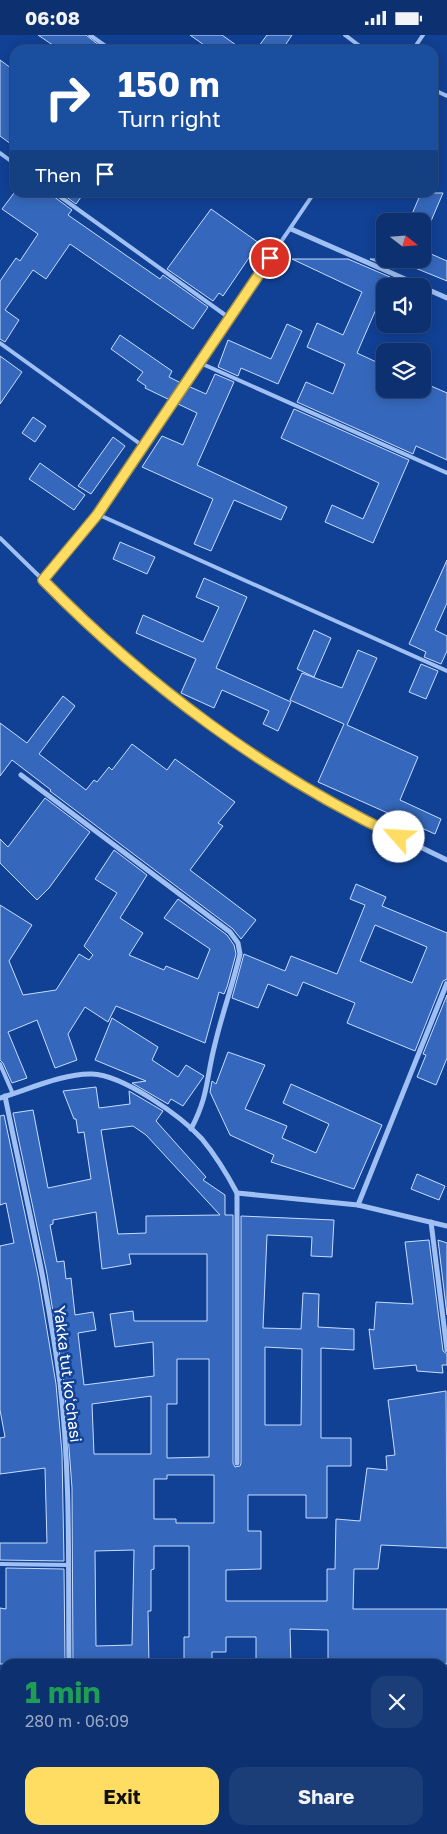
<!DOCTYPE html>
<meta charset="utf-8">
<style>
:root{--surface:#0d3170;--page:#1b3d78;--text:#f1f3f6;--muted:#9aa9c3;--line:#2d4c83;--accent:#ffdd62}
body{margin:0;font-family:"Golos Text",sans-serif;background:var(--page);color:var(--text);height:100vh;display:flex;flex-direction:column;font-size:19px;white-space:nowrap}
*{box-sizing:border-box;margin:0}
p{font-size:16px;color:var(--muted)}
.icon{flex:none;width:28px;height:28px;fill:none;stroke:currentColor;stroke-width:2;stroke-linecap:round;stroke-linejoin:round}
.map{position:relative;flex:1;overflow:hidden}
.details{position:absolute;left:0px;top:1624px;width:448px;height:176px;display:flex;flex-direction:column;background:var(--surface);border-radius:15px 15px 0 0;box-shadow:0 2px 12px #0003,0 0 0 1px var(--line)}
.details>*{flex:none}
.top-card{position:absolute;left:10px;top:10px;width:428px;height:152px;border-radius:15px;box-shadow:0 2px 12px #0003,0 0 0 1px var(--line);background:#1a4fa0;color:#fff;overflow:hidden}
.needle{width:32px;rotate:107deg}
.fabs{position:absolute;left:376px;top:178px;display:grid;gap:10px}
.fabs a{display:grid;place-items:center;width:55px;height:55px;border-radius:10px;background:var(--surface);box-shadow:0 2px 12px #0003,0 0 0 1px var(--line);font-size:25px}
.pin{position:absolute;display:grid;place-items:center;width:42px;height:42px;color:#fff;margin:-21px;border:2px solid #fff;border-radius:50%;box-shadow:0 1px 5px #0007}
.me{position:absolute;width:55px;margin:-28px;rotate:296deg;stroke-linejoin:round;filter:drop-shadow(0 0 4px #0008)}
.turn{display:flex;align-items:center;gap:18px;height:105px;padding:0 25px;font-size:22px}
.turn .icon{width:65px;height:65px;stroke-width:2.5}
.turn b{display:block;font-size:35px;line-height:42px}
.then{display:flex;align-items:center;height:48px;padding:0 25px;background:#0003;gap:10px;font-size:19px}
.round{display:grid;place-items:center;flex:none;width:52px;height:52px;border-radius:15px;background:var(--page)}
.headline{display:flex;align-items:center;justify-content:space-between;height:85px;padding:0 25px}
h1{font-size:30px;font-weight:700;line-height:38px;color:#1e9e55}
.button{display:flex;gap:10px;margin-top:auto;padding:10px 25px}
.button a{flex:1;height:58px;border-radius:15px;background:var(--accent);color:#111;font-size:20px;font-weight:700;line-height:58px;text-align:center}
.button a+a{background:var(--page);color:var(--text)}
.status{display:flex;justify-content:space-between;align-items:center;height:35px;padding:0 25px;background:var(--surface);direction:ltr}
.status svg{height:14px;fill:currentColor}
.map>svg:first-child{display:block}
.building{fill:#3568bc;stroke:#c7dcfd;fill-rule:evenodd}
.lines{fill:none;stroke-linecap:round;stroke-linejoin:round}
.service{stroke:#a0c0f3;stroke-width:4}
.minor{stroke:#a0c0f3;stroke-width:5}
.route-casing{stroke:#a69040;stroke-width:12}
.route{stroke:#ffdd62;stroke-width:9}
.labels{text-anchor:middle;stroke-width:5;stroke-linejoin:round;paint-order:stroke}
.street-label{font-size:16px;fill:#fff;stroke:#114195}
</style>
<div class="status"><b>06:08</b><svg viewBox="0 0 49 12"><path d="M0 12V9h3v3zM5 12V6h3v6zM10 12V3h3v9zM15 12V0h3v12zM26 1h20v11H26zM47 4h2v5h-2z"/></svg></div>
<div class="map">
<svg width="447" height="1799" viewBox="0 0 447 1799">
<rect width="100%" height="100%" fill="#114195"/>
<g class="building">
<polygon points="38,0 86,0 105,15 60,15"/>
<polygon points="190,0 222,0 243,15 211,15"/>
<polygon points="267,0 292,0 282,15 256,15"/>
<polygon points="0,25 15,36 15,112 0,101"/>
<polygon points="14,158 51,158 53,161 72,175 68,180 160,244 163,240 208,272 193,294 70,209 46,244 33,235 5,275 19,285 5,307 0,304 0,246 16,223 20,226 38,199 2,174"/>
<polygon points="61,158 84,158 76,169"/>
<polygon points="421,158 443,158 431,186 409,186"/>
<polygon points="211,174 259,208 223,261 219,258 213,266 167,234"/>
<polygon points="422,215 447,226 447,246 398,226 394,234 370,224 422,224"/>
<polygon points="292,224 348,224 390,242 357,318 385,331 385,354 422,354 422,347 447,358 447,425 416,411 413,419 297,367 306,347 333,359 345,329 307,312 317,288 343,300 362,257"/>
<polygon points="287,289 302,296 278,349 241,333 238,341 218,332 228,305 271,324"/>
<polygon points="120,300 172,336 169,342 181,348 170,365 145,353 146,351 137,345 143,337 111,314"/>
<polygon points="0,321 22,337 0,369"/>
<polygon points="215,339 234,347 197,430 287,472 281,485 234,465 211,516 194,509 213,464 142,432 162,401 183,410 197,378 176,368 188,351 206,359"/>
<polygon points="294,374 409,425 373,508 325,487 332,470 363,484 379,448 281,403"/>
<polygon points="33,382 46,391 35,407 22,398"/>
<polygon points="113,402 125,411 91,459 78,451"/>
<polygon points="40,428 85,460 74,475 29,444"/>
<polygon points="120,507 155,522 147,539 113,524"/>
<polygon points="447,525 447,568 435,595 447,601 447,616 441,629 424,622 426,617 409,609"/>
<polygon points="204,543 247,562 216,633 291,667 278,696 263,689 269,676 222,655 214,673 181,658 196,624 136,598 143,580 203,607 219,572 196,562"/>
<polygon points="314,595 331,603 314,642 297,634"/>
<polygon points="358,615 377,623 347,690 418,722 400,765 441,784 435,799 318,747 344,689 290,665 302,638 342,653"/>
<polygon points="421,629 438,636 426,664 409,657"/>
<polygon points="63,661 75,671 39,719 86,755 94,745 97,747 109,732 112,735 132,709 167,735 175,724 235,767 218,788 223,791 190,835 256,885 241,904 233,894 50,756 51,755 12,725 0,741 0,688 27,708"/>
<polygon points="45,763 90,797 49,853 37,865 0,828 0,804 8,812"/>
<polygon points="114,815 147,840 120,883 143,898 129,920 164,935 166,931 198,944 210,914 164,883 178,864 227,900 234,910 236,919 227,952 224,959 219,957 205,1008 116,971 108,987 85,972 68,999 77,1025 55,1033 37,985 8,997 27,1043 12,1048 3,1028 0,1025 0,870 32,890 9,926 23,960 56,955 79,919 89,925 93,920 84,911 117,858 95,844"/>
<path d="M356 849 386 862 382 871 447 898V944L443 946 415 1016 347 988 355 968 303 947 297 961 268 949 258 973 232 963 244 919 285 936 291 921 337 939 365 870 350 864ZM375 890 427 912 412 948 360 926Z"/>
<polygon points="447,960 447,1023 436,1050 417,1042 426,1020 423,1019"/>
<polygon points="112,983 158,1012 152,1025 178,1042 186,1030 204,1041 183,1071 171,1064 168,1069 132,1048 146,1046 95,1025"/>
<polygon points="228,1017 265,1030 245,1074 287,1091 282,1103 316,1118 329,1089 283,1068 291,1049 382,1090 354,1154 271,1127 274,1120 230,1100 210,1057 212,1046 216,1049"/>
<path d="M96 1052 99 1073 130 1069 129 1056 163 1076 156 1086 206 1142 203 1145 225 1160V1180H233V1428L235 1432 240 1431 241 1428V1181L334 1185 332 1222 311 1221 312 1202 267 1200 263 1293 301 1294 303 1258 319 1259 318 1292 354 1294V1315L321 1313V1403H351V1431H327V1483H306V1460H248V1496H261V1534L226 1535V1566H327V1534H335L336 1484 360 1486 367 1433 387 1435 386 1421 395 1420 388 1365 446 1356 447 1513 381 1510 378 1534H354L353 1574H447V1629H328V1595L290 1594 291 1629H256V1602H226V1617H212V1629H184V1602H189V1511H154V1534L151 1535V1576H148L149 1629H73L72 1453 64 1347 47 1239 13 1078 33 1075 48 1153 91 1144 84 1097 78 1098 76 1084H74L63 1056ZM133 1091 146 1100 220 1180 146 1181V1198L118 1199 101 1095ZM96 1177 102 1234 131 1229 129 1219H207V1286H134L133 1276 110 1279 115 1312 153 1307 154 1341 84 1350 78 1298 96 1295 93 1277 75 1280 71 1243 66 1244 64 1226 57 1227 50 1190 53 1189V1185ZM265 1312 302 1314 301 1390H265ZM177 1324H209V1422L167 1423V1369H177ZM151 1361V1419H94L92 1369ZM167 1440H214V1488H176V1484H154V1444H167ZM134 1515 132 1610 96 1611 95 1516Z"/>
<polygon points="4,1080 38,1241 56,1349 62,1418 64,1526 0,1525 0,1508 47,1508 45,1433 0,1439 0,1403 5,1402 0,1375 0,1211 14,1208 6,1168 0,1170 0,1081"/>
<polygon points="417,1139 445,1151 439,1165 411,1154"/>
<polygon points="429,1205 443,1316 447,1319 447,1330 442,1330 443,1338 417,1336 416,1330 374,1334 369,1294 374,1295 376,1267 413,1269 405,1207"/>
<polygon points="438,1205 447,1208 447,1280"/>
<polygon points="6,1533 64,1534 65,1629 0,1629 0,1573 6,1574"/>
</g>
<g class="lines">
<g class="service">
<polyline points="90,0 111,15"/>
<polyline points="345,0 365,15"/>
<polyline points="413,15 423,0"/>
<polyline points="432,54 447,61"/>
<polyline points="0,118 15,129"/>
<polyline points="55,158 228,282"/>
<polyline points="0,308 143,411"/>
<polyline points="198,327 447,438"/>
<polyline points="97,479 447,636"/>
<polyline points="0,503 43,545 97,479 314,158"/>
<polyline points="0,1029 13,1059"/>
<polyline points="0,1529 68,1530"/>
<polyline points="0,1713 5,1713"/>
</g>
<g class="minor">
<polyline points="291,194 421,251"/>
<polyline points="422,252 447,263"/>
<path d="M43 545C161 664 296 753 447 825"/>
<path d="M21 740 230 897 238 908 240 919C233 949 222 979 215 1009 206 1043 209 1060 191 1094"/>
<path d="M5 1061C24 1156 48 1252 60 1348 71 1441 68 1536 69 1629"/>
<path d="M0 1063C27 1055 64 1038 92 1039 123 1040 181 1081 202 1104 216 1121 227 1139 237 1158L358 1170 447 1191"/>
<polyline points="237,1158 237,1428"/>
<polyline points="358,1170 447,948"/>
<polyline points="431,1187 447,1315"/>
<polyline points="0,1639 5,1639"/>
<polyline points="442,1643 447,1643"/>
<polyline points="210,1799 210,1795"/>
</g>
</g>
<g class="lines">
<defs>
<path id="route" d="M270 223 97 480 43 545C145 649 267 740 399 802"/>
</defs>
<use href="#route" class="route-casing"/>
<use href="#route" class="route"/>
</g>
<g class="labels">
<g class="street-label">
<text transform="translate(68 1339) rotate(83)" y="6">Yakka tut koʻchasi</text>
</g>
</g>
</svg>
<div class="fabs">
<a><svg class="needle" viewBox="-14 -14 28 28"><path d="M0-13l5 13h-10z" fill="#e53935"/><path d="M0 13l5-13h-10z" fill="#9aa9c3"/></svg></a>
<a><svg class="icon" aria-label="sound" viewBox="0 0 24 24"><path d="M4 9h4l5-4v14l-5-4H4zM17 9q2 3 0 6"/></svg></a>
<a><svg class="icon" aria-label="layers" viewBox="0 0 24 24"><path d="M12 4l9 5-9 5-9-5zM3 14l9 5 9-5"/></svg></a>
</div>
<div class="pin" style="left:270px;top:223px;background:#d93025"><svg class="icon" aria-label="arrive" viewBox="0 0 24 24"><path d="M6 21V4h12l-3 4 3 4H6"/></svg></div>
<svg class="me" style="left:399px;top:802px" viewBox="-20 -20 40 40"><circle r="19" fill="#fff"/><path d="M0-13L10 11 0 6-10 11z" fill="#ffdd62"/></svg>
<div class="top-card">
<div class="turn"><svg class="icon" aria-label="right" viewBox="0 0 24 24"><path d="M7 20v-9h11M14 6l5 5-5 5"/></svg><div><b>150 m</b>Turn right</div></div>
<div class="then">Then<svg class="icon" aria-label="arrive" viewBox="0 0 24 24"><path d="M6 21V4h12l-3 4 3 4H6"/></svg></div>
</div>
<section class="details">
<div class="headline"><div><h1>1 min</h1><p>280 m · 06:09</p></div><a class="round"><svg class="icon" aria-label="close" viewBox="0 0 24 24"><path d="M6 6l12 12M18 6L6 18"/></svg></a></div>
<div class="button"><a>Exit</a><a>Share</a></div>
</section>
</div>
